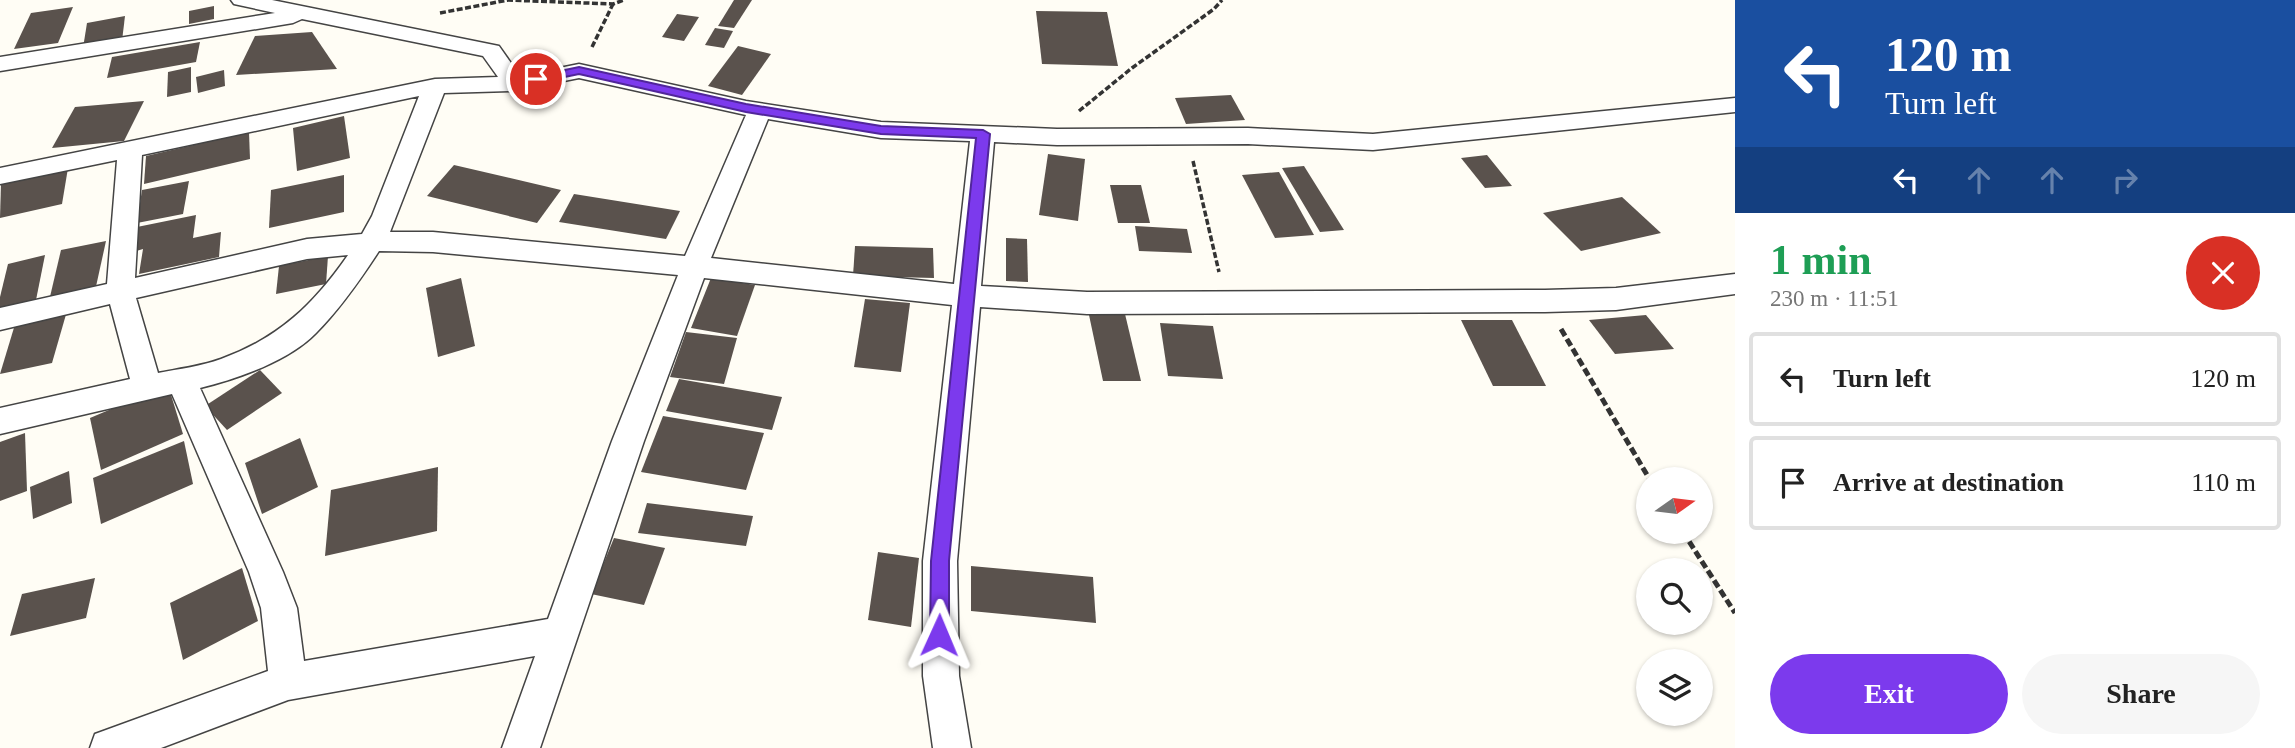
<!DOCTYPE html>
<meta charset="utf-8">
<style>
:root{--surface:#fff;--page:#f6f6f6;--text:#222;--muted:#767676;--line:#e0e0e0;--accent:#7c3aed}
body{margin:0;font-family:"Times New Roman",serif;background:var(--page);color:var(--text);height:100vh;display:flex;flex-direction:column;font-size:26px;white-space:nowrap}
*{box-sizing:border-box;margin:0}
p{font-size:23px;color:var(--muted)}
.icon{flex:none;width:38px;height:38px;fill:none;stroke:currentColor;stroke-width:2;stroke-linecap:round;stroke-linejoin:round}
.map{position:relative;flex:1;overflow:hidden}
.details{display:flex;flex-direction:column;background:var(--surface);width:560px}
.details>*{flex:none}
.top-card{background:#1a4fa0;color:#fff;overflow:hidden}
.needle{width:46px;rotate:76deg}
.tools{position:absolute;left:1636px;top:467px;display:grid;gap:14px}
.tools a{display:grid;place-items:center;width:77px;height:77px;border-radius:50%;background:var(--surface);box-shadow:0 2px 5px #0004;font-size:35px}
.pin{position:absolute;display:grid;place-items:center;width:60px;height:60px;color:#fff;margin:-30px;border:4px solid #fff;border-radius:50%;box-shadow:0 2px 7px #0007}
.me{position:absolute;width:77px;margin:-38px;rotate:1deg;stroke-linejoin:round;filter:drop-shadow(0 0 5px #0008)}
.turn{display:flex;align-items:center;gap:24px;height:147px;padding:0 35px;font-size:32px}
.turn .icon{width:91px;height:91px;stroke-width:2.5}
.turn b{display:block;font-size:49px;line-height:60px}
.lanes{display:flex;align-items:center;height:66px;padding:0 35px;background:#0003;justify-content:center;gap:35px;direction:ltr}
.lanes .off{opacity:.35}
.round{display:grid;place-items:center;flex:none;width:74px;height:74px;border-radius:37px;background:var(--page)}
.summary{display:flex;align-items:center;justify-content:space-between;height:119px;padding:0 35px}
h1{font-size:42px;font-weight:700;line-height:52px;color:#1e9e55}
.button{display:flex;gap:14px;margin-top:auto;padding:14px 35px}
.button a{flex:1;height:80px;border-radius:42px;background:var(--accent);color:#fff;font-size:28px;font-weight:700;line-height:80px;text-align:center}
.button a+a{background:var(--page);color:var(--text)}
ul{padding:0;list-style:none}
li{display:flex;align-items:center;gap:21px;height:94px;margin:0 14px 10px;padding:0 21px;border:4px solid var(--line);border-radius:7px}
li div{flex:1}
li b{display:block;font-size:26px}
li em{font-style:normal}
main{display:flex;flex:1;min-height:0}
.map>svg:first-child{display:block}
.building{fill:#5a524d}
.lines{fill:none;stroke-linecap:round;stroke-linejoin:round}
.street-casing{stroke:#444;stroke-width:3}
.path-far1{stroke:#333;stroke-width:3.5;stroke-dasharray:6 2.5;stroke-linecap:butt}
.path{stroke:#333;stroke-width:5;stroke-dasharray:8 3.5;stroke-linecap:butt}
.street{fill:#fff;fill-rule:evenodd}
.route{fill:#7c3aed;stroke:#51269a;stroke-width:2}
</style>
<main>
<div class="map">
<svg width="1735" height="748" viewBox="0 0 1735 748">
<rect width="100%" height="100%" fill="#fffdf5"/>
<g class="building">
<polygon points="734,0 752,0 734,28 718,26"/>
<polygon points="214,6 214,19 189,24 189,11"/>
<polygon points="73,7 58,43 14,49 31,13"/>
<polygon points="1036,11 1107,12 1118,66 1042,64"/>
<polygon points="677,14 699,17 684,41 662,37"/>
<polygon points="125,16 122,41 83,48 87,23"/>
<polygon points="715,28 733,31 724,48 705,45"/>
<polygon points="312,32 337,69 236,75 255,36"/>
<polygon points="200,42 196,62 107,78 112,57"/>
<polygon points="738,46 771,54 742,95 708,86"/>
<polygon points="191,67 191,92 167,97 168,72"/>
<polygon points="224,70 225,86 198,93 196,77"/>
<polygon points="1231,95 1245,120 1186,124 1175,98"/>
<polygon points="144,101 124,141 52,148 75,107"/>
<polygon points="344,116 350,158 297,171 293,128"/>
<polygon points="249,132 250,159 144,184 146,156"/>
<polygon points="1048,154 1085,159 1078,221 1039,215"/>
<polygon points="1487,155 1512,186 1485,188 1461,158"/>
<polygon points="454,165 561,190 537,223 427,196"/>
<polygon points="1304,166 1344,230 1320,232 1282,168"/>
<polygon points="68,168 62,204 0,218 1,183"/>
<polygon points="1279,172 1314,235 1275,238 1242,175"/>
<polygon points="344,175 344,212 269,228 271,190"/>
<polygon points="189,181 183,214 137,223 142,190"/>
<polygon points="1110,185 1141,185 1150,223 1118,223"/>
<polygon points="574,194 680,211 666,239 559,222"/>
<polygon points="1622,197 1661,233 1581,251 1543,213"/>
<polygon points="196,215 193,238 221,232 219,257 139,274 143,249 133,252 137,227"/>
<polygon points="1135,226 1187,229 1192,253 1139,251"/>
<polygon points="1006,238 1027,239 1028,282 1006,281"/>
<polygon points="106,241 95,291 49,301 61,250"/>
<polygon points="855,246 933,248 934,278 853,276"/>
<polygon points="45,255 35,305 0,313 0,297 8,264"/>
<polygon points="328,256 326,284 276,294 279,266"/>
<polygon points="461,278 475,346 438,357 426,288"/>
<polygon points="711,278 755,285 737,336 691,328"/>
<polygon points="865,299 910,303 901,372 854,367"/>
<polygon points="67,311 52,363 0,374 16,321"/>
<polygon points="1125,314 1141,381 1103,381 1089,315"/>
<polygon points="1646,315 1674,349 1615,354 1589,320"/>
<polygon points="1461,320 1512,320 1546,386 1493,386"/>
<polygon points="1160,323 1213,326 1223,379 1168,376"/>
<polygon points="686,332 737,338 724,384 670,377"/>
<polygon points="260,370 282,393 227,430 205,406"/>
<polygon points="679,379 782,397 772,430 666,411"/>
<polygon points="168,385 183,434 101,470 90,418"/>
<polygon points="663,416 764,433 746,490 641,472"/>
<polygon points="25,433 27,491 0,501 0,442"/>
<polygon points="300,438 318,487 262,514 245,463"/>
<polygon points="184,441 193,484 101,524 93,478"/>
<polygon points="438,467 437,531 325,556 331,490"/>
<polygon points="69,471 72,503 33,519 30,487"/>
<polygon points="647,503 753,516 746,546 638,533"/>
<polygon points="614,538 665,548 644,605 591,594"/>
<polygon points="878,552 919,558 911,627 868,620"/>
<polygon points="971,566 1093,577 1096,623 971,611"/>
<polygon points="242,568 258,621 183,660 170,603"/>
<polygon points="95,578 86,618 10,636 22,594"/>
</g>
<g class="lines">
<defs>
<path id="street" d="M231 0H272L499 46 520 76 579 64 746 101 881 122 1057 129 1248 128 1373 134 1735 98V112L1373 150 1248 144 1057 145 994 142 981 286 1087 292 1545 290 1616 288 1735 274V294L1616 310 1545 312 1087 314 980 307 957 561 959 676 971 748H933L923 676V561L952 305 704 278 644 441 540 748H502L535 656 288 700 161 748H90L95 734 268 671 261 608 249 572 172 394 0 434V408L130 379 110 304 0 330V308L107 284 117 160 0 184V168L435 79 498 77 483 56 302 19 293 23 0 71V57L275 13 234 4ZM579 78 746 115 685 256 433 232H390L444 93 514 91ZM419 96 372 216 362 234 307 239 135 278 142 155ZM768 119 881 138 970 141 954 284 711 258ZM379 251 433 252 678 275 612 441 548 619 304 661 297 608 283 572 200 388C237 379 289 361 316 333 340 309 360 280 379 251ZM348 255C314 304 279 338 221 359 202 366 179 369 158 373L136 298 307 259Z"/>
</defs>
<use href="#street" class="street-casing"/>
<g class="path-far1">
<polyline points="507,0 613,4 624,0"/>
<polyline points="440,13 508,0"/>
<polyline points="592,47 613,4"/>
<polyline points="1079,111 1132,68 1214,9 1222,0"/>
<polyline points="1193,161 1219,272"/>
</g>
<g class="path">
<polyline points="1561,329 1650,480"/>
<polyline points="1683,532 1735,613"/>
</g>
<use href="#street" class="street"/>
</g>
<polygon class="route" points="579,67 746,104 881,126 983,130 990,134 949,561 949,635 946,642 939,645 933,642 930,635 931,561 976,138 881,134 746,112 579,74 536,83 530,79 536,76"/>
</svg>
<div class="tools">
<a><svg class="needle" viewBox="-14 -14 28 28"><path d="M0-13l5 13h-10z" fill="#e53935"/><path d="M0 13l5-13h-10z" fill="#767676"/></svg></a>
<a><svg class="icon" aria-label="search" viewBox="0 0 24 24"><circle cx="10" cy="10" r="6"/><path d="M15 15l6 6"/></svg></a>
<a><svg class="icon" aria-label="layers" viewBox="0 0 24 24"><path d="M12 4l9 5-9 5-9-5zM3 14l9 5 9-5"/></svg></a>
</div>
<div class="pin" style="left:536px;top:79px;background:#d93025"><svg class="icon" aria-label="arrive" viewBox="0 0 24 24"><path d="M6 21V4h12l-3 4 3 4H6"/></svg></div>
<svg class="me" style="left:939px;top:635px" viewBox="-20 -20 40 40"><path d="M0-17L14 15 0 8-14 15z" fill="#7c3aed" stroke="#fff" stroke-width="4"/></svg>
</div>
<section class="details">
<div class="top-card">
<div class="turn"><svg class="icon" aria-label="left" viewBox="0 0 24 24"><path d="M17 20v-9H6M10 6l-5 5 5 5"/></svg><div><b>120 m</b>Turn left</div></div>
<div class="lanes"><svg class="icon" aria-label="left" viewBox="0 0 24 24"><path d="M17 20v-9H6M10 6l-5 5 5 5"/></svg><svg class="icon off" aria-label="ahead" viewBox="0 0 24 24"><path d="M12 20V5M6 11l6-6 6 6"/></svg><svg class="icon off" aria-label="ahead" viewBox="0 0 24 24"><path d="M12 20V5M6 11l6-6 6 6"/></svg><svg class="icon off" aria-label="right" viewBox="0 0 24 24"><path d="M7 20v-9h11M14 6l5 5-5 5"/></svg></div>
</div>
<div class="summary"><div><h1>1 min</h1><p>230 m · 11:51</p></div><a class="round" style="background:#d93025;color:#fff"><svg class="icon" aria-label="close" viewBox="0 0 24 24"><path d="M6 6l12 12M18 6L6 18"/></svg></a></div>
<ul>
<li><svg class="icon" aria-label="left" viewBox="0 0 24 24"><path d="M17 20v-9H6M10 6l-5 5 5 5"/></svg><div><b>Turn left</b></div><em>120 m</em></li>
<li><svg class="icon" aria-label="arrive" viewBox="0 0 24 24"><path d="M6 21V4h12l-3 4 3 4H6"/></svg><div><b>Arrive at destination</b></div><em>110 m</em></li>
</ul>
<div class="button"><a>Exit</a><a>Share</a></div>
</section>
</main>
